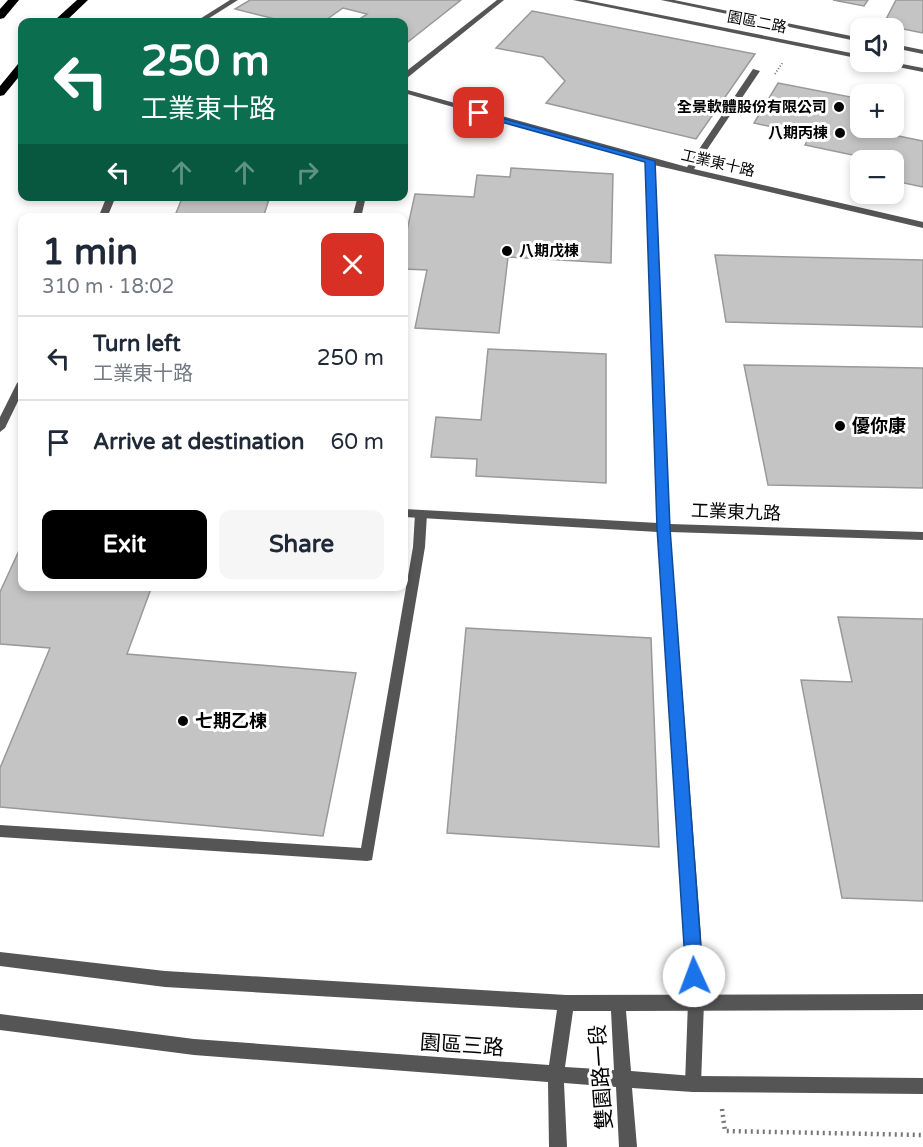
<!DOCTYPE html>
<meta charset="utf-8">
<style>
:root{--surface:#fff;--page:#f6f6f7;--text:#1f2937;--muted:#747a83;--line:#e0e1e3;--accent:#000}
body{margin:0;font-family:"Varela Round","Noto Sans TC",sans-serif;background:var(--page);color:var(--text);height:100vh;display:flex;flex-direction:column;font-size:22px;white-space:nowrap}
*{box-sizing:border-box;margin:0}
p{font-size:20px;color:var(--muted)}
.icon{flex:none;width:33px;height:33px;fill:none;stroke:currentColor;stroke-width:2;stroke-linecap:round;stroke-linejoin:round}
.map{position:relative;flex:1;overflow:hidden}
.sheet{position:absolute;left:18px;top:213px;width:390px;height:378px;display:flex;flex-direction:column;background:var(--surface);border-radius:12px;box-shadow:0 3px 9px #0003}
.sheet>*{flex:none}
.top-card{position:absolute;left:18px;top:18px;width:390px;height:183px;border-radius:12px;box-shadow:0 3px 9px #0003;background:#0b6e4f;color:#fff;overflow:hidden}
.tools{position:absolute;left:850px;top:18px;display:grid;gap:12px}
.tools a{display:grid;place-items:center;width:54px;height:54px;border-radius:12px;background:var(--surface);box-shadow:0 3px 9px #0003;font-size:30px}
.pin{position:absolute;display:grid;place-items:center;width:51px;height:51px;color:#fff;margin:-26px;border-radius:12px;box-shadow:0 3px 9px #0006}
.me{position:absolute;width:66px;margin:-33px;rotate:358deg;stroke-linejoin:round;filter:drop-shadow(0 0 4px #0008)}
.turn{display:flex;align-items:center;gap:21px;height:126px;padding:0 24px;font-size:27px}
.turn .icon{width:78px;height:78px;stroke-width:2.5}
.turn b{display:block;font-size:42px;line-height:51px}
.lanes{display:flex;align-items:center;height:57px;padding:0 24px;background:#0003;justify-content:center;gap:30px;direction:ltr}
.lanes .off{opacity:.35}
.round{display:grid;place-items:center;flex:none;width:63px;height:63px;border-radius:12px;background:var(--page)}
.summary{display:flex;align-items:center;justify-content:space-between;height:102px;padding:0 24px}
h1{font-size:36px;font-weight:700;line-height:45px}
.button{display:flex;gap:12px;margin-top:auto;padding:12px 24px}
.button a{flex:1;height:69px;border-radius:12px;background:var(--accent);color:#fff;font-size:24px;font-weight:700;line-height:69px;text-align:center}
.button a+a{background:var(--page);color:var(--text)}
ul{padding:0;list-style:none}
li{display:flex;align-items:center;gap:18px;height:84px;padding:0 24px;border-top:2px solid var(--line)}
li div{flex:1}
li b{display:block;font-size:22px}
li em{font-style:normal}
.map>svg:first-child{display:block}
.building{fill:#c4c4c4;stroke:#999;stroke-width:1.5}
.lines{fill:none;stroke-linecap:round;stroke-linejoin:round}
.path-far1{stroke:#777;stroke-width:2;stroke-dasharray:1 2;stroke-linecap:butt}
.path{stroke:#777;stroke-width:4.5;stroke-dasharray:2 4;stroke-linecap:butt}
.service{fill:#555;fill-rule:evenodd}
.minor{fill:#555;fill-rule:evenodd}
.tertiary{fill:#555;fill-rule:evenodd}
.motorway{fill:#000;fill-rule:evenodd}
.route{fill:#1a73e8;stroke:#114b97;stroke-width:1.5}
.poi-dot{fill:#000;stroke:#fff;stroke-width:2}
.labels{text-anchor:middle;stroke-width:6;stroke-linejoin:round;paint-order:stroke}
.far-street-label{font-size:15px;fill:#000;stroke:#fff}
.far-poi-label{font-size:15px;font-weight:bold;fill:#000;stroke:#fff;text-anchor:end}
.poi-label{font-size:18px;font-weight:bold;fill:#000;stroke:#fff;text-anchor:start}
.street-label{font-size:18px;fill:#000;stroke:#fff}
.near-street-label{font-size:21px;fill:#000;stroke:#fff}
</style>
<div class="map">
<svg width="923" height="1147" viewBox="0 0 923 1147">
<rect width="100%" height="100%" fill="#fff"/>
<g class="building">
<polygon points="250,0 461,0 404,45 404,22 355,22 367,14 343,8 323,22 287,22 235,9"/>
<polygon points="833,0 868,0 864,6"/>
<polygon points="896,0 923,0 923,33 883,25"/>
<polygon points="532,11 755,54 696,139 546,103 565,81 543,57 496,48"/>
<polygon points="778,83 861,99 861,128 870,128 869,130 923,141 923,187 894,181 894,160 866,160 867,158 805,145 810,135 754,123"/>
<polygon points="511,168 613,174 611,263 508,257 499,333 415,328 427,270 404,269 404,244 415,194 474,197 477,175 510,177"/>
<polygon points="183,196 270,196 263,218 174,218"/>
<polygon points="715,255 923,260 923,327 726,322"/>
<polygon points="488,349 606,354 606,483 476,476 477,459 431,457 436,417 481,420"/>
<polygon points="744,365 923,368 923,488 768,485"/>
<polygon points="22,544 22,586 152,586 127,654 356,673 323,836 0,807 0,768 50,648 0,644 0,592"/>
<polygon points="838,617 923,619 923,901 842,898 801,680 852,682"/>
<polygon points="466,628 651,638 659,847 447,833"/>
</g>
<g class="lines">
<polyline class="path-far1" points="775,74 783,62"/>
<polyline class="path" points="722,1109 725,1131 923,1135"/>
<g class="service">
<polygon points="230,0 238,0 203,22 195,22"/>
<polygon points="107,196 116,196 107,218 98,218"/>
<polygon points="22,380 22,393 5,428 0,432 0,417 17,383"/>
<polygon points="421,510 427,514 425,547 372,860 367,861 0,837 0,825 361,848 413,547 415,514"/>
</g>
<g class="minor">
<polygon points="497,0 504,0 407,78 404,78 404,73"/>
<polygon points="753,69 760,71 694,169 923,222 923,228 654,165 670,524 923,532 923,540 670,532 701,935 704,1002 701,1084 699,1090 693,1092 687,1090 685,1084 688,1002 685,935 658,532 404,517 404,509 658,523 646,162 404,93 404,89 687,167"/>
<polygon points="358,196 366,196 361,218 352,218"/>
</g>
<g class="tertiary">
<polygon points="573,0 586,0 861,55 861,59"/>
<polygon points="661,0 674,0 861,38 861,42"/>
<polygon points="894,44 923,50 923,54 894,48"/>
<polygon points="880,62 892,62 923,68 923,72 883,64"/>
<path d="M0 952 165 971 566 995 923 994V1010L626 1011 631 1071 693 1076 923 1078V1094L693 1092 632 1088 637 1147H619L616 1087 564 1083 567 1147H549L548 1082 194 1055 0 1030V1014L194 1039 549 1065 557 1010 165 987 0 966ZM573 1011H611L614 1070 565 1067Z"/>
</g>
<g class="motorway">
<polygon points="8,0 19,0 4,18 0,19 0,9"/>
<polygon points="77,0 88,0 65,22 56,22 56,19"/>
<polygon points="22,63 22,73 4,95 0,96 0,86 18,64"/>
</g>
</g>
<polygon class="route" points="476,111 655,161 670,528 703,976 701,982 694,984 688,982 686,976 657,528 645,162 476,115"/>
<g class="poi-dot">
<circle cx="839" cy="107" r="6"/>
<circle cx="840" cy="133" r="6"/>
<circle cx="507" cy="251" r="6"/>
<circle cx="840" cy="426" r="6"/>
<circle cx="183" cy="721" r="6"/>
</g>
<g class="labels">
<g class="far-street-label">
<text transform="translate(757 22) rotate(11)" y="5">園區二路</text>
<text transform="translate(718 163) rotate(13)" y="5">工業東十路</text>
</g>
<g class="far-poi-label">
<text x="827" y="112">全景軟體股份有限公司</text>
<text x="828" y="138">八期丙棟</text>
<text x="519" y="256" text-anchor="start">八期戊棟</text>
</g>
<g class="poi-label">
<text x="852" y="432">優你康</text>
<text x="195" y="727">七期乙棟</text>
</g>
<g class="street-label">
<text transform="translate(736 512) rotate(2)" y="6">工業東九路</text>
</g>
<g class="near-street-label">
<text transform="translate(462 1045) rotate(4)" y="7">園區三路</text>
<text transform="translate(601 1077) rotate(-94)" y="7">雙園路一段</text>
</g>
</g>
</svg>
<div class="tools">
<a><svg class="icon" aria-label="sound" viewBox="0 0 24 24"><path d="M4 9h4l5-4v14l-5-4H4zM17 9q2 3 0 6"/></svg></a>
<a>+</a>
<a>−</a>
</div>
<div class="pin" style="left:479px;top:113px;background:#d93025"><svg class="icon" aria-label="arrive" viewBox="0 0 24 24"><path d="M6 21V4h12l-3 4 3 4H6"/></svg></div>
<svg class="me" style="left:694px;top:976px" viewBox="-20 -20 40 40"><circle r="19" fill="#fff"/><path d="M0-13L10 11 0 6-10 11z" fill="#1a73e8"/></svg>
<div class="top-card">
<div class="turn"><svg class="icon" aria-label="left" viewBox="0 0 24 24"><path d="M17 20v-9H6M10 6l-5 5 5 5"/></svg><div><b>250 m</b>工業東十路</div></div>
<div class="lanes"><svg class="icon" aria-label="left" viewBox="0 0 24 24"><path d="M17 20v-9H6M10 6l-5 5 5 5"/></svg><svg class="icon off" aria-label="ahead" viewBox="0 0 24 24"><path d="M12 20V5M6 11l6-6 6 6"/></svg><svg class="icon off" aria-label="ahead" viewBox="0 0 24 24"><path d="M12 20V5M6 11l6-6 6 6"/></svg><svg class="icon off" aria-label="right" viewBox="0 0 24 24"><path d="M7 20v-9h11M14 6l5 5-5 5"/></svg></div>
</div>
<section class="sheet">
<div class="summary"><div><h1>1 min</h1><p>310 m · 18:02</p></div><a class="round" style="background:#d93025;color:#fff"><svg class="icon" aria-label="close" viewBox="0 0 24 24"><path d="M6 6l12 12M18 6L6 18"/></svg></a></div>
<ul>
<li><svg class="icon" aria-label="left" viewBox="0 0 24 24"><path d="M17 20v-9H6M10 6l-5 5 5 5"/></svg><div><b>Turn left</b><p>工業東十路</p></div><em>250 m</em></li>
<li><svg class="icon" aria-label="arrive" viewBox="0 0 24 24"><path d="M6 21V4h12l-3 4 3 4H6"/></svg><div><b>Arrive at destination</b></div><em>60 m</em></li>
</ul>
<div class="button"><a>Exit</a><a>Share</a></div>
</section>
</div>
